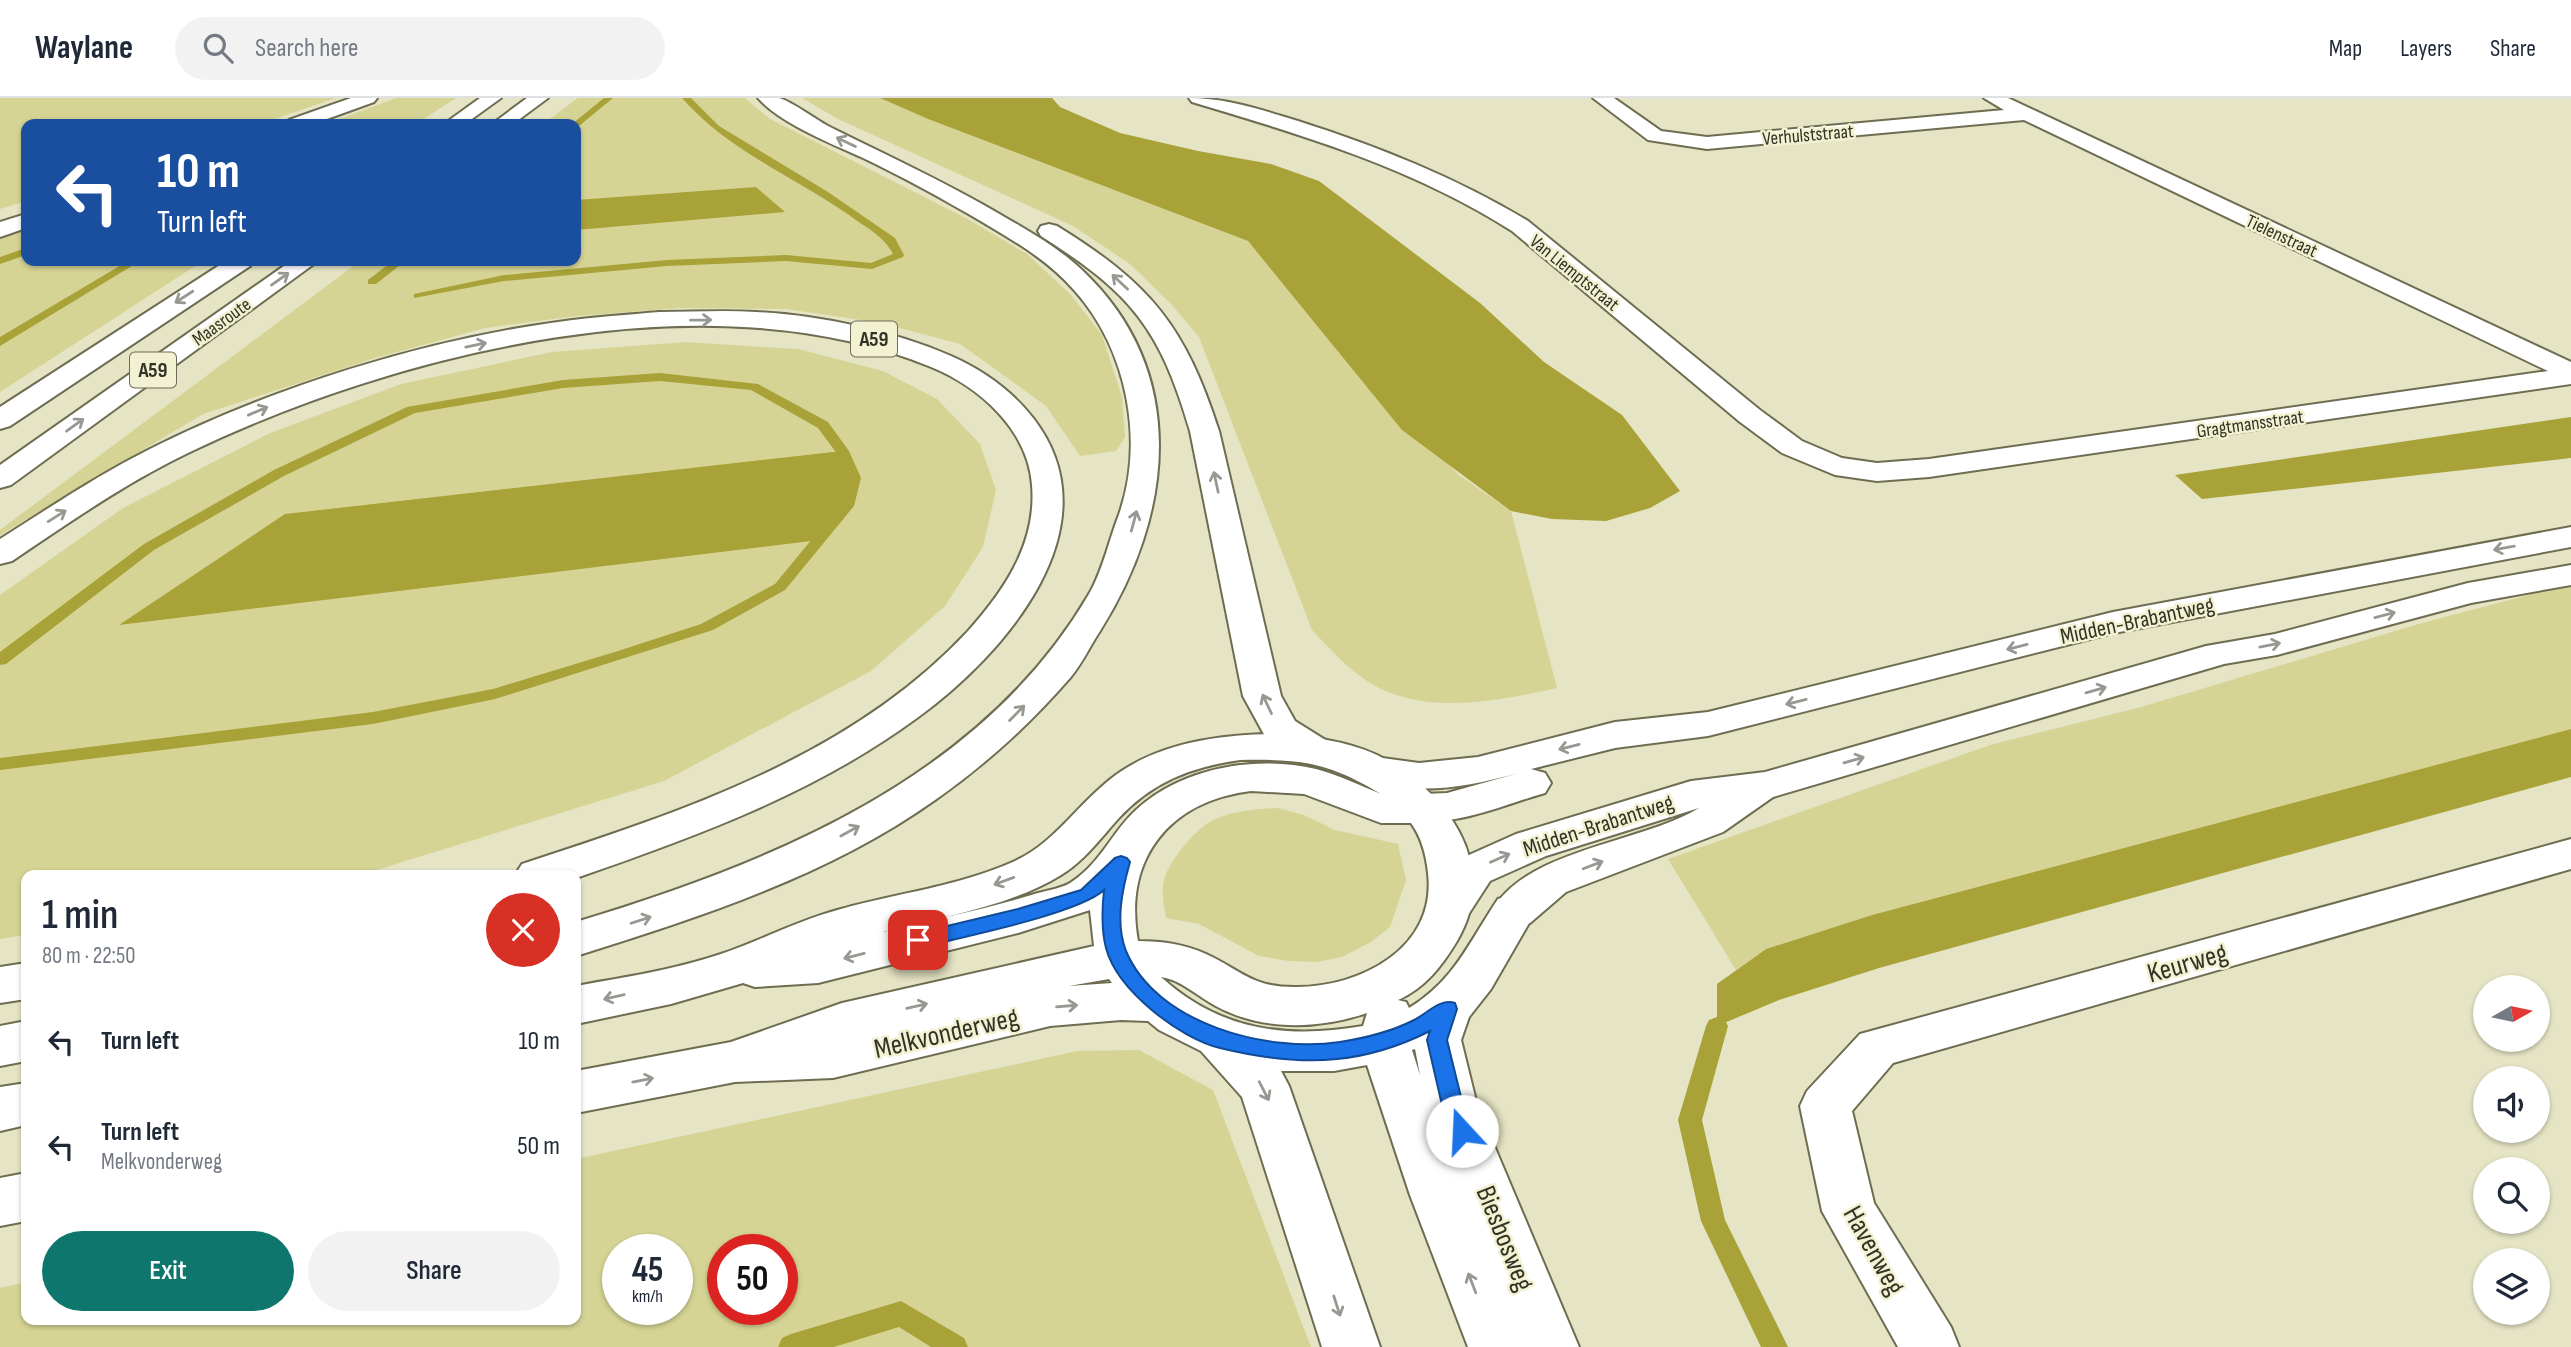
<!DOCTYPE html>
<meta charset="utf-8">
<style>
:root{--surface:#fff;--page:#f2f2f3;--text:#1f2937;--muted:#747a83;--line:#e0e1e3;--accent:#0f766e}
body{margin:0;font-family:"Sofia Sans Condensed",sans-serif;background:var(--page);color:var(--text);height:100vh;display:flex;flex-direction:column;font-size:26px;white-space:nowrap}
*{box-sizing:border-box;margin:0}
p{font-size:23px;color:var(--muted)}
.icon{flex:none;width:38px;height:38px;fill:none;stroke:currentColor;stroke-width:2;stroke-linecap:round;stroke-linejoin:round}
.map{position:relative;flex:1;overflow:hidden}
.sheet{position:absolute;left:21px;top:772px;width:560px;height:455px;display:flex;flex-direction:column;background:var(--surface);border-radius:14px;box-shadow:0 2px 5px #0004}
.sheet>*{flex:none}
.guide{position:absolute;left:21px;top:21px;width:560px;height:147px;border-radius:14px;box-shadow:0 2px 5px #0004;background:#1a4fa0;color:#fff;overflow:hidden}
.needle{width:46px;rotate:81deg}
.buttons{position:absolute;left:2473px;top:877px;display:grid;gap:14px}
.buttons a{display:grid;place-items:center;width:77px;height:77px;border-radius:50%;background:var(--surface);box-shadow:0 2px 5px #0004;font-size:35px}
.speed{position:absolute;left:602px;top:1136px;display:flex;gap:14px;font-size:35px;font-weight:700;text-align:center}
.speed>*{display:grid;place-content:center;width:91px;height:91px;border-radius:50%;background:var(--surface);box-shadow:0 2px 5px #0004;line-height:1}
.speed small{font-size:18px;font-weight:400}
.speed .limit{border:10px solid #d22;background:#fff;color:#111}
.pin{position:absolute;display:grid;place-items:center;width:60px;height:60px;color:#fff;margin:-30px;border-radius:14px;box-shadow:0 4px 10px #0006}
.me{position:absolute;width:77px;margin:-38px;rotate:340deg;stroke-linejoin:round;filter:drop-shadow(0 0 5px #0008)}
.turn{display:flex;align-items:center;gap:24px;height:147px;padding:0 21px;font-size:32px}
.turn .icon{width:91px;height:91px;stroke-width:2.5}
.turn b{display:block;font-size:49px;line-height:60px}
.round{display:grid;place-items:center;flex:none;width:74px;height:74px;border-radius:37px;background:var(--page)}
.overview{display:flex;align-items:center;justify-content:space-between;height:119px;padding:0 21px}
h1{font-size:42px;font-weight:600;line-height:52px}
.action{display:flex;gap:14px;margin-top:auto;padding:14px 21px}
.action a{flex:1;height:80px;border-radius:42px;background:var(--accent);color:#fff;font-size:28px;font-weight:600;line-height:80px;text-align:center}
.action a+a{background:var(--page);color:var(--text)}
ul{padding:0;list-style:none}
li{display:flex;align-items:center;gap:21px;height:105px;padding:0 21px}
li div{flex:1}
li b{display:block;font-size:26px}
li em{font-style:normal}
header{display:flex;align-items:center;gap:42px;box-sizing:border-box;height:98px;padding:0 35px;background:var(--surface);border-bottom:2px solid var(--line)}
header strong{font-size:33px}
nav{display:flex;gap:38px;margin-inline-start:auto;font-size:24px}
.search{width:490px;height:63px;background:var(--page);display:flex;align-items:center;gap:18px;box-sizing:border-box;padding:0 24px;border-radius:38px;color:var(--muted);font-size:26px}
.map>svg:first-child{display:block}
.green{fill:#d6d494;fill-rule:evenodd}
.water{fill:#a8a238}
.lines{fill:none;stroke-linecap:round;stroke-linejoin:round}
.stream{fill:#a8a238;fill-rule:evenodd}
.minor-casing{stroke:#6e6d51;stroke-width:4}
.major-casing{stroke:#6e6d51;stroke-width:4}
.highway-casing{stroke:#6e6d51;stroke-width:4}
.minor{fill:#fff;fill-rule:evenodd}
.major{fill:#fff;fill-rule:evenodd}
.highway{fill:#fff;fill-rule:evenodd}
.oneway{stroke:#989892}
.route{fill:#1a73e8;stroke:#114b97;stroke-width:2}
.labels{text-anchor:middle;stroke-width:5;stroke-linejoin:round;paint-order:stroke}
.far-street-label{font-size:19px;fill:#323226;stroke:#f2f1d1}
.shield{fill:#f2f1d1;stroke:#6c6b59;stroke-width:2}
.shield-label{font-size:21px;font-weight:bold;fill:#323226}
.street-label{font-size:23px;fill:#323226;stroke:#f2f1d1}
.near-street-label{font-size:28px;fill:#323226;stroke:#f2f1d1}
</style>
<header>
<strong>Waylane</strong>
<div class="search"><svg class="icon" aria-label="search" viewBox="0 0 24 24"><circle cx="10" cy="10" r="6"/><path d="M15 15l6 6"/></svg>Search here</div>
<nav><a>Map</a><a>Layers</a><a>Share</a></nav>
</header>
<div class="map">
<svg width="2571" height="1249" viewBox="0 0 2571 1249">
<rect width="100%" height="100%" fill="#e5e4c4"/>
<g class="green">
<polygon points="0,0 336,0 260,26 26,26 26,103 0,111"/>
<polygon points="396,0 456,0 416,26 326,26"/>
<polygon points="578,0 745,0 770,21 964,119 1027,156 1071,197 1102,237 1122,299 1125,339 1116,353 1080,358 1046,308 960,246 881,225 786,211 680,210 577,218 485,230 375,260 203,316 0,437 0,432 360,163 576,163 576,26 543,26"/>
<path d="M802 0H880L928 21 1248 143 1316 223 1459 377 1511 413 1557 590C1497 603 1423 619 1367 583 1346 569 1329 550 1312 532L1199 239 1170 205 1130 166 1073 128 838 21Z"/>
<polygon points="26,129 26,163 203,163 0,294 0,138"/>
<polygon points="686,244 798,251 883,273 937,301 980,346 996,392 983,449 945,508 871,573 664,683 367,775 26,777 26,837 0,841 0,497 123,410 270,335 401,286 552,254"/>
<polygon points="2571,486 2571,631 1872,817 1766,851 1736,872 1668,761 1990,647 2141,609 2422,525"/>
<path d="M1278 710 1304 717 1335 732 1398 746 1406 782 1390 829 1371 844 1342 859 1317 864 1289 863 1259 858 1199 826 1166 820C1164 806 1160 789 1166 776 1174 758 1192 736 1208 725 1227 713 1257 711 1278 710Z"/>
<path d="M1139 952 1213 992 1311 1249H0V1190L26 1184V1222H576V1061L1077 953ZM618 1152H677V1211H618ZM723 1152H782V1211H723Z"/>
</g>
<g class="water">
<polygon points="880,0 1052,0 1060,9 1120,35 1198,53 1271,66 1319,83 1480,205 1544,264 1622,317 1680,393 1650,410 1606,423 1552,421 1511,413 1402,332 1248,143 928,21"/>
<polygon points="756,89 785,114 576,132 576,102"/>
<polygon points="2571,319 2571,360 2202,401 2175,377"/>
<polygon points="842,353 854,380 847,408 819,442 119,527 285,416"/>
<polygon points="2571,631 2571,679 1879,870 1779,902 1717,928 1717,886 1766,851 1872,817"/>
</g>
<g class="lines">
<g class="stream">
<polygon points="604,0 613,0 579,28 572,26"/>
<path d="M682 0H691L719 28 828 94 895 140 904 157 903 159 872 171 786 163 667 168 504 183 414 200V196L504 177 667 162 786 157 871 165 893 156C884 138 865 129 849 117 794 79 726 51 682 0Z"/>
<polygon points="26,150 26,157 0,166 0,159"/>
<polygon points="128,163 140,163 0,248 0,239"/>
<polygon points="393,163 405,163 376,186 368,186 368,182"/>
<polygon points="660,275 758,286 828,324 849,353 861,380 854,408 785,492 713,532 495,601 373,626 0,672 0,660 373,614 493,591 618,553 701,526 775,486 840,407 847,380 835,353 818,330 751,292 660,283 563,290 415,315 284,378 154,452 6,566 0,567 0,554 144,446 274,372 407,309 563,282"/>
<polygon points="1717,919 1725,922 1728,928 1702,1022 1725,1122 1788,1249 1761,1249 1701,1123 1678,1022 1706,928 1709,922"/>
<polygon points="901,1203 964,1240 968,1249 931,1249 899,1229 834,1249 778,1249 782,1240 791,1236"/>
</g>
<defs>
<g id="minor">
<path d="M1189 0C1227 0 1262 12 1298 23 1379 49 1455 79 1528 123L1760 312 1802 343 1842 360 1877 365 1929 361 2548 273 2024 22 1707 51 1648 42 1593 0H1614L1661 33 1707 39 2004 12 1984 0H2008L2571 264V286L1929 379 1877 383 1835 377 1782 355 1740 324 1512 133C1413 70 1303 37 1192 4Z"/>
<path d="M2571 429V449L2114 535 1708 638 1615 650 1531 671 1545 675 1551 685 1545 695C1505 706 1450 732 1408 720L1402 710 1408 700 1423 696 1447 695 1519 675C1462 690 1419 698 1361 681L1355 672 1361 663 1375 659 1419 665 1478 659 1615 624 1708 614 2113 514Z"/>
<path d="M2571 467V487L2471 505 2277 557 2224 566 1773 699 1723 734 1566 794 1530 825 1514 830 1498 825 1492 813C1526 751 1642 745 1699 710L1546 758 1490 783 1468 817 1452 821 1436 817 1430 805 1460 761 1516 736 1691 683 1765 674 2206 548 2275 536 2468 485Z"/>
<polygon points="2571,741 2571,771 1893,965 1852,1013 1874,1105 1951,1229 1959,1249 1898,1249 1822,1113 1800,1008 1807,993 1860,936"/>
</g>
<g id="major">
<path d="M1272 636C1307 638 1345 642 1377 657 1445 691 1502 767 1457 843 1442 868 1425 890 1398 902L1406 904 1409 910C1455 882 1469 844 1498 801L1514 796 1530 801 1536 813 1491 891 1469 919 1461 942 1477 1007 1579 1249H1468L1410 1097 1367 967 1334 973H1281L1289 988 1380 1249H1322L1242 999 1201 953 1159 932 1148 923 1121 922 1050 928 833 980 735 984 576 1015V973L731 944 842 905 1094 848 1090 812 1018 835 818 885 755 889 743 885 671 906 576 926V888C624 879 674 872 721 856 762 842 799 822 841 811 898 795 960 788 1015 763 1050 747 1071 716 1099 691 1145 647 1211 637 1272 636ZM1240 662C1301 661 1328 664 1381 696 1359 687 1339 677 1316 671 1257 657 1182 669 1136 712 1112 734 1102 763 1073 783 1064 790 1049 792 1038 795 987 811 935 821 883 834 941 819 1009 809 1061 777 1084 763 1100 741 1118 721 1152 684 1191 669 1240 662ZM1251 693 1304 696 1381 725H1411C1422 740 1426 757 1428 775 1437 851 1359 890 1294 889 1251 889 1241 872 1206 856 1184 846 1162 843 1138 843 1123 761 1169 703 1251 693ZM1161 879C1181 882 1196 897 1214 907 1260 933 1317 932 1367 915L1363 928C1287 941 1220 933 1161 879ZM1109 881 1112 885 1069 888ZM1415 951 1420 977 1412 952Z"/>
<polygon points="26,985 26,1027 0,1033 0,989"/>
<polygon points="26,1075 26,1123 0,1128 0,1080"/>
</g>
<g id="highway">
<polygon points="351,0 377,0 374,4 313,26 286,26 289,22"/>
<polygon points="480,0 501,0 465,26 444,26"/>
<polygon points="527,0 548,0 513,26 492,26"/>
<path d="M758 0C764 0 773 0 779 0 791 3 815 21 828 28 884 56 941 82 996 114 1027 132 1058 149 1083 173 1190 275 1173 417 1100 533 1090 548 1082 566 1070 580 1030 626 985 667 935 702 828 778 700 819 576 858V824C771 765 981 681 1089 496 1102 474 1108 446 1117 422 1146 346 1128 252 1074 192 1049 163 1016 144 984 125 943 101 903 79 861 59 830 45 780 25 758 0Z"/>
<polygon points="26,116 26,130 0,139 0,124"/>
<path d="M1049 126 1057 128C1151 186 1185 228 1219 333L1281 598 1295 623 1327 643 1333 652 1327 661 1313 665 1299 661 1266 640 1243 598 1190 333C1160 230 1131 195 1041 138L1038 133 1041 128Z"/>
<polygon points="226,163 254,163 250,168 10,328 0,331 0,309"/>
<polygon points="291,163 318,163 11,387 0,390 0,367"/>
<path d="M659 214C691 214 724 212 756 214 819 217 894 233 951 258 983 272 1012 293 1033 320 1117 428 1005 556 917 620 815 695 695 739 576 780V777H515L522 766C681 714 851 659 968 533 1005 492 1037 444 1032 387 1028 332 980 289 931 269 710 177 398 254 190 354 127 384 70 424 12 463L0 466V441C49 410 98 377 150 351 271 290 424 242 558 224 592 219 625 217 659 214Z"/>
<polygon points="26,865 26,901 0,905 0,869"/>
<polygon points="26,923 26,963 0,968 0,928"/>
</g>
</defs>
<use href="#minor" class="minor-casing"/>
<use href="#major" class="major-casing"/>
<use href="#highway" class="highway-casing"/>
<use href="#minor" class="minor"/>
<use href="#major" class="major"/>
<use href="#highway" class="highway"/>
</g>
<defs><path id="oneway-shaft" d="M-6 0H5M1.5-3L5.5 0L1.5 3" fill="none" stroke-width="1.6" stroke-linecap="round" stroke-linejoin="round" transform="scale(1.75)"/></defs>
<g class="oneway">
<use href="#oneway-shaft" transform="translate(846 44) rotate(-154)"/>
<use href="#oneway-shaft" transform="translate(280 181) rotate(-35)"/>
<use href="#oneway-shaft" transform="translate(1120 184) rotate(-137)"/>
<use href="#oneway-shaft" transform="translate(184 199) rotate(147)"/>
<use href="#oneway-shaft" transform="translate(701 222) rotate(-1)"/>
<use href="#oneway-shaft" transform="translate(476 247) rotate(-12)"/>
<use href="#oneway-shaft" transform="translate(258 313) rotate(-23)"/>
<use href="#oneway-shaft" transform="translate(75 327) rotate(-36)"/>
<use href="#oneway-shaft" transform="translate(1216 384) rotate(-102)"/>
<use href="#oneway-shaft" transform="translate(57 418) rotate(-32)"/>
<use href="#oneway-shaft" transform="translate(1134 423) rotate(-75)"/>
<use href="#oneway-shaft" transform="translate(2504 450) rotate(170)"/>
<use href="#oneway-shaft" transform="translate(2385 517) rotate(-15)"/>
<use href="#oneway-shaft" transform="translate(2270 547) rotate(-11)"/>
<use href="#oneway-shaft" transform="translate(2017 549) rotate(166)"/>
<use href="#oneway-shaft" transform="translate(2096 592) rotate(-16)"/>
<use href="#oneway-shaft" transform="translate(1796 604) rotate(166)"/>
<use href="#oneway-shaft" transform="translate(1267 606) rotate(-115)"/>
<use href="#oneway-shaft" transform="translate(1017 615) rotate(-45)"/>
<use href="#oneway-shaft" transform="translate(1569 649) rotate(166)"/>
<use href="#oneway-shaft" transform="translate(1854 662) rotate(-16)"/>
<use href="#oneway-shaft" transform="translate(850 733) rotate(-29)"/>
<use href="#oneway-shaft" transform="translate(1500 760) rotate(-24)"/>
<use href="#oneway-shaft" transform="translate(1593 767) rotate(-21)"/>
<use href="#oneway-shaft" transform="translate(1004 783) rotate(160)"/>
<use href="#oneway-shaft" transform="translate(641 822) rotate(-18)"/>
<use href="#oneway-shaft" transform="translate(854 858) rotate(166)"/>
<use href="#oneway-shaft" transform="translate(614 899) rotate(167)"/>
<use href="#oneway-shaft" transform="translate(917 908) rotate(-13)"/>
<use href="#oneway-shaft" transform="translate(1067 908) rotate(-5)"/>
<use href="#oneway-shaft" transform="translate(643 982) rotate(-11)"/>
<use href="#oneway-shaft" transform="translate(1264 993) rotate(63)"/>
<use href="#oneway-shaft" transform="translate(1472 1185) rotate(-111)"/>
<use href="#oneway-shaft" transform="translate(1337 1208) rotate(72)"/>
</g>
<path class="route" d="M1121 758 1127 760 1130 764C1122 792 1115 825 1126 853 1157 927 1269 955 1340 944 1365 940 1390 934 1412 923 1426 917 1439 900 1455 905L1457 911 1447 942 1463 1007 1473 1033 1470 1039 1462 1042 1455 1039 1442 1007 1427 942 1430 933C1402 947 1368 958 1337 961 1299 965 1257 959 1220 950 1179 940 1117 892 1106 850 1101 831 1102 811 1104 792 1078 816 958 840 918 850L911 848 909 842 911 837 918 835 1018 811 1081 792 1115 760Z"/>
<g class="labels">
<g class="far-street-label">
<text transform="translate(1808 36) rotate(-5)" y="7">Verhulststraat</text>
<text transform="translate(2282 137) rotate(25)" y="7">Tielenstraat</text>
<text transform="translate(1575 174) rotate(39)" y="7">Van Liemptstraat</text>
<text transform="translate(221 223) rotate(-36)" y="7">Maasroute</text>
<text transform="translate(2250 325) rotate(-8)" y="7">Gragtmansstraat</text>
</g>
<g class="shield">
<rect x="851" y="223.5" width="46" height="35" rx="5"/>
<rect x="130" y="254.5" width="46" height="35" rx="5"/>
</g>
<g class="shield-label">
<text x="874" y="248">A59</text>
<text x="153" y="279">A59</text>
</g>
<g class="street-label">
<text transform="translate(2137 522) rotate(-12)" y="8">Midden-Brabantweg</text>
<text transform="translate(1598 727) rotate(-18)" y="8">Midden-Brabantweg</text>
</g>
<g class="near-street-label">
<text transform="translate(2187 864) rotate(-16)" y="10">Keurweg</text>
<text transform="translate(946 934) rotate(-13)" y="10">Melkvonderweg</text>
<text transform="translate(1506 1140) rotate(68)" y="10">Biesbosweg</text>
<text transform="translate(1875 1152) rotate(61)" y="10">Havenweg</text>
</g>
</g>
</svg>
<div class="buttons">
<a><svg class="needle" viewBox="-14 -14 28 28"><path d="M0-13l5 13h-10z" fill="#e53935"/><path d="M0 13l5-13h-10z" fill="#747a83"/></svg></a>
<a><svg class="icon" aria-label="sound" viewBox="0 0 24 24"><path d="M4 9h4l5-4v14l-5-4H4zM17 9q2 3 0 6"/></svg></a>
<a><svg class="icon" aria-label="search" viewBox="0 0 24 24"><circle cx="10" cy="10" r="6"/><path d="M15 15l6 6"/></svg></a>
<a><svg class="icon" aria-label="layers" viewBox="0 0 24 24"><path d="M12 4l9 5-9 5-9-5zM3 14l9 5 9-5"/></svg></a>
</div>
<div class="speed"><div>45<small>km/h</small></div><div class="limit">50</div></div>
<div class="pin" style="left:918px;top:842px;background:#d93025"><svg class="icon" aria-label="arrive" viewBox="0 0 24 24"><path d="M6 21V4h12l-3 4 3 4H6"/></svg></div>
<svg class="me" style="left:1462px;top:1033px" viewBox="-20 -20 40 40"><circle r="19" fill="#fff"/><path d="M0-13L10 11 0 6-10 11z" fill="#1a73e8"/></svg>
<div class="guide">
<div class="turn"><svg class="icon" aria-label="left" viewBox="0 0 24 24"><path d="M17 20v-9H6M10 6l-5 5 5 5"/></svg><div><b>10 m</b>Turn left</div></div>
</div>
<section class="sheet">
<div class="overview"><div><h1>1 min</h1><p>80 m · 22:50</p></div><a class="round" style="background:#d93025;color:#fff"><svg class="icon" aria-label="close" viewBox="0 0 24 24"><path d="M6 6l12 12M18 6L6 18"/></svg></a></div>
<ul>
<li><svg class="icon" aria-label="left" viewBox="0 0 24 24"><path d="M17 20v-9H6M10 6l-5 5 5 5"/></svg><div><b>Turn left</b></div><em>10 m</em></li>
<li><svg class="icon" aria-label="left" viewBox="0 0 24 24"><path d="M17 20v-9H6M10 6l-5 5 5 5"/></svg><div><b>Turn left</b><p>Melkvonderweg</p></div><em>50 m</em></li>
</ul>
<div class="action"><a>Exit</a><a>Share</a></div>
</section>
</div>
